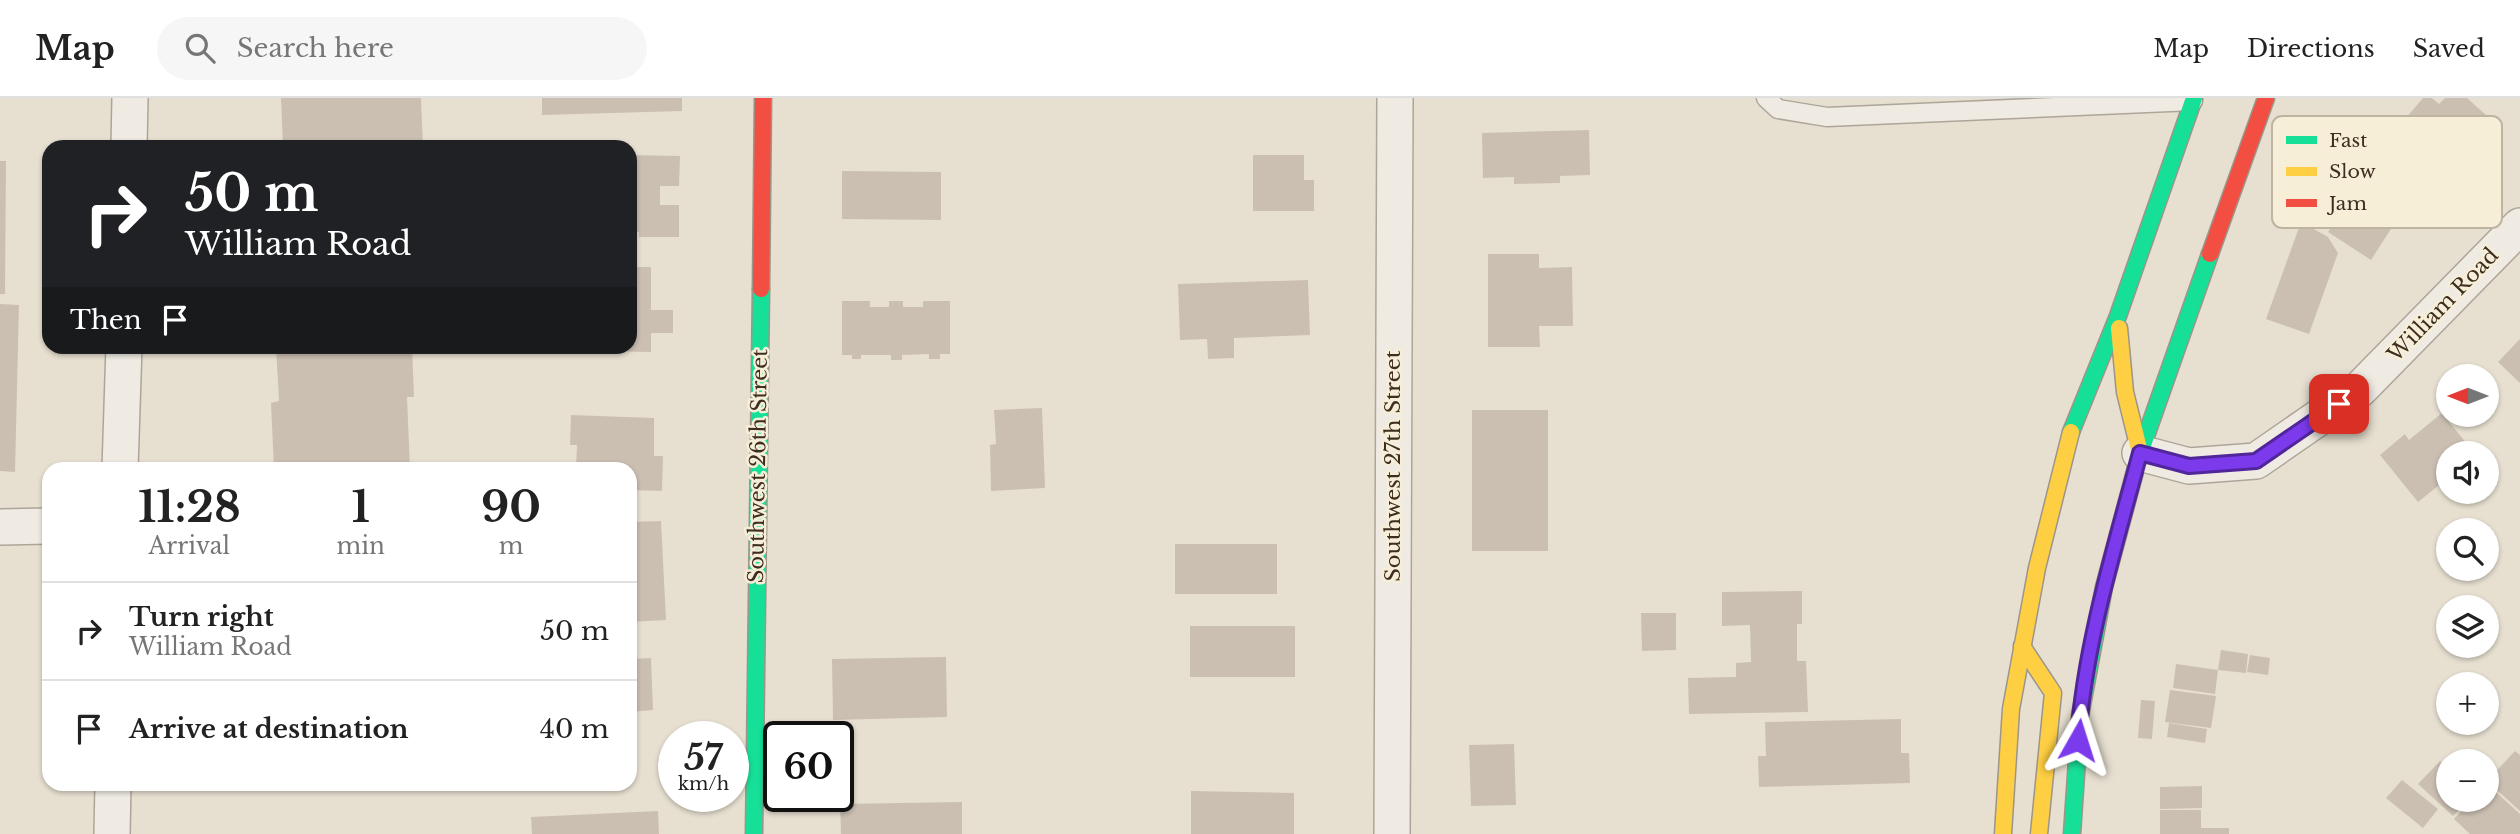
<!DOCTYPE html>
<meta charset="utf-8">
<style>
:root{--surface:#fff;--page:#f6f6f6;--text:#222;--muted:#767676;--line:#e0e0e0}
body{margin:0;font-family:"Libre Baskerville",serif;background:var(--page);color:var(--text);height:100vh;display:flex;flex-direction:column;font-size:26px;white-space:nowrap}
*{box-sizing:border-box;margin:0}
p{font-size:23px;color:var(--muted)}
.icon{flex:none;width:38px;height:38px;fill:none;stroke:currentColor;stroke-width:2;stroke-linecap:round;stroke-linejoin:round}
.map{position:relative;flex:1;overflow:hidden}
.details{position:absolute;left:42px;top:364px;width:595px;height:329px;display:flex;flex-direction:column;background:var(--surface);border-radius:21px;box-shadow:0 2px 5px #0004}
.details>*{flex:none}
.top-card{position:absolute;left:42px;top:42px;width:595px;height:214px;border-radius:21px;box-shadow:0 2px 5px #0004;background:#202124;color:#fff;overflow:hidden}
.needle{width:46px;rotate:270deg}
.buttons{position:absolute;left:2436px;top:266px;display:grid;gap:14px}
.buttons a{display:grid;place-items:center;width:63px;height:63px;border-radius:50%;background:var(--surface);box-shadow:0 2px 5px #0004;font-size:35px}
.speed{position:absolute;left:658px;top:623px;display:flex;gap:14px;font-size:35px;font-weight:700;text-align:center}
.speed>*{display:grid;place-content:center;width:91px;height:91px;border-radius:50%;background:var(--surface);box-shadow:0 2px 5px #0004;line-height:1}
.speed small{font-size:18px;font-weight:400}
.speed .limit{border:4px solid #111;border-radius:10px;background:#fff;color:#111}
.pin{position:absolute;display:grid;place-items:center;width:60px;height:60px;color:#fff;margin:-30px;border-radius:14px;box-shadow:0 4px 10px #0006}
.me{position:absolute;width:77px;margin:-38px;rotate:6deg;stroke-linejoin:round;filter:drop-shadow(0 0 5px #0008)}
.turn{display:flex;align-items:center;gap:24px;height:147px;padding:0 28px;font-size:32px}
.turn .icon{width:91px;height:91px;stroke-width:2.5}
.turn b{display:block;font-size:49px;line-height:60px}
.then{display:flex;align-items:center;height:66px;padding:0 28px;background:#0003;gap:14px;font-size:26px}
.eta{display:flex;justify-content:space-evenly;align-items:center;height:119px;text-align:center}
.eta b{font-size:42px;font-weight:700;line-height:49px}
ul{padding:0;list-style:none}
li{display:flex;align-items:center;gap:21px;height:98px;padding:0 28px;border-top:2px solid var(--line)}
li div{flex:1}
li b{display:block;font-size:26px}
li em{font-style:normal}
header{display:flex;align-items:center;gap:42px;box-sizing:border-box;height:98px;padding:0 35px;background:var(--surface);border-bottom:2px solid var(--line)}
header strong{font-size:33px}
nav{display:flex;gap:38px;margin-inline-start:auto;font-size:24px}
.search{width:490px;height:63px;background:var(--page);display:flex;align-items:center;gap:18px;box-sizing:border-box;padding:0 24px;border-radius:38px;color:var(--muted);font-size:26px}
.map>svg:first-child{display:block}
.building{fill:#cbbfb2}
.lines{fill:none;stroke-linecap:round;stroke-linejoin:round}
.lane-casing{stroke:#ada599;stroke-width:21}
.street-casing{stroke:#ada599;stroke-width:38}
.fast-casing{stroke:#9c958a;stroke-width:19}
.slow-casing{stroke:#9c958a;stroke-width:19}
.jam-casing{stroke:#9c958a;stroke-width:19}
.lane{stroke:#efebe3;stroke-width:18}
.street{stroke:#efebe3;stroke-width:35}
.fast{stroke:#16e098;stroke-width:16}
.slow{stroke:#ffcf43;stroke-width:16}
.jam{stroke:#f24e42;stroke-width:16}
.route-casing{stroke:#51269a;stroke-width:18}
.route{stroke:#7c3aed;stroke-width:12}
.labels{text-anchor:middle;stroke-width:5;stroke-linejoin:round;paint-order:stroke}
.street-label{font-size:21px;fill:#3d2e20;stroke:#f7eed8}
.key{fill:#f7eed8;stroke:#bfb4a1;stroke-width:2}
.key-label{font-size:19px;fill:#3d2e20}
</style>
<header>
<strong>Map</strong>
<div class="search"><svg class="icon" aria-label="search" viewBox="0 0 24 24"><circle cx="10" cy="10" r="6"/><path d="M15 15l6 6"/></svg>Search here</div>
<nav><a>Map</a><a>Directions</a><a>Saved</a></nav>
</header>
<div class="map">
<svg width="2520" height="736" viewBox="0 0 2520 736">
<rect width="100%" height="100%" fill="#e7e0d1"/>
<g class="building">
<polygon points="281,0 421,0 423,49 283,49"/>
<polygon points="542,0 682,0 682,13 542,17"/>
<polygon points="2423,0 2432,0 2439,6 2445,0 2467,0 2487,18 2474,33 2479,38 2471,48 2468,46 2458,57 2460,59 2445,76 2395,33"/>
<polygon points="1589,32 1590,77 1560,78 1560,85 1514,86 1514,79 1483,80 1482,35"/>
<polygon points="630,57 680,58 679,88 660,88 660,107 679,107 679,139 639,139 639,134 630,134"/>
<polygon points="1253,57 1304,57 1304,82 1314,82 1314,113 1253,113"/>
<polygon points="0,63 6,63 5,196 0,196"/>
<polygon points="842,73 941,74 941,122 842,121"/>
<polygon points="2354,95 2396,123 2371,162 2328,134"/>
<polygon points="2301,124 2328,139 2338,155 2309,236 2266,221"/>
<polygon points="1488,156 1539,156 1539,170 1572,169 1573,228 1539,228 1540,249 1488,249"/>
<polygon points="630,169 651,169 651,212 673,212 673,235 651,235 651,254 598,253 598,248 630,248"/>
<polygon points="1308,182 1310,237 1234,240 1234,260 1208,261 1207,241 1180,242 1178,186"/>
<polygon points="842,203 870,203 870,209 889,209 889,203 903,203 903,209 923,209 923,203 950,203 950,256 940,256 940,261 929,261 929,256 902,257 902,262 891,262 891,257 861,257 861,261 852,261 852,257 842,257"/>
<polygon points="0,206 19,207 15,374 0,373"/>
<polygon points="2520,241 2520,285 2498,264"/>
<polygon points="276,248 412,248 414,299 407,299 410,371 274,371 271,305 279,303"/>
<polygon points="1042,310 1045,390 991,393 990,347 996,346 994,312"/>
<rect x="1472" y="312" width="76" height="141"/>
<polygon points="2442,315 2471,351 2465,355 2448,355 2448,369 2444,373 2448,380 2418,404 2380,357 2405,336 2409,342"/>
<polygon points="571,317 654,320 654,358 663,358 662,393 630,392 630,371 576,371 577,347 570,347"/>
<polygon points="661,423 666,522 630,524 630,424"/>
<rect x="1175" y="446" width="102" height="50"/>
<polygon points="1802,493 1802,526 1797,526 1797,563 1806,563 1808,614 1689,616 1688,580 1736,579 1736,565 1751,564 1750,527 1722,528 1722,494"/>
<polygon points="1641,515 1676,515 1676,552 1642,553"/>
<rect x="1190" y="528" width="105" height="51"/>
<polygon points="2221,552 2248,556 2246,575 2218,572"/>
<polygon points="2250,557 2270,560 2268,577 2247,574"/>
<polygon points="946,559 947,619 833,622 832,561"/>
<polygon points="651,560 653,612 630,614 630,561"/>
<polygon points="2176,566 2218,572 2215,596 2173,590"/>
<polygon points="2170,592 2216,598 2211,630 2165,624"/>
<polygon points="2141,602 2155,603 2152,641 2138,640"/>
<polygon points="1901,621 1901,655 1909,655 1910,685 1759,689 1758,658 1766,658 1765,624"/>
<polygon points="2169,625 2207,631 2205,645 2167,639"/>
<polygon points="1514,646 1516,707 1471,708 1469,647"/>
<polygon points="2465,653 2476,663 2456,663"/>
<polygon points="2515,653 2520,657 2520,713 2487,683"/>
<polygon points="2440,663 2448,671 2448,702 2469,702 2453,718 2418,686"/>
<polygon points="2402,682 2438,711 2423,730 2386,700"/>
<polygon points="2487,686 2520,716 2520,736 2470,736 2454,721 2471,702 2487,702"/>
<polygon points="2202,688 2202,710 2160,711 2160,689"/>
<polygon points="1191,693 1294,695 1294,736 1191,736"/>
<polygon points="962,704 962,736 841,736 840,706"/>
<polygon points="2160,712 2201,712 2201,730 2229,730 2229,736 2160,736"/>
<polygon points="658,713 659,736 532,736 531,719"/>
</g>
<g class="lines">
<defs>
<polyline id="lane" points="1766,0 1778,11 1827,19 2193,3"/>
<g id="street">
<polyline points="129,49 130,0"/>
<polyline points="2140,355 2189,368 2256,363 2360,291 2520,128"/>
<polyline points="120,371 124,248"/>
<polyline points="0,429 49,428"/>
<polyline points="112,736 113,686"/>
<polyline points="1392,736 1395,0"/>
</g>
<g id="fast">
<polyline points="2071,334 2118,218 2194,0"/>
<polyline points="754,736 761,191"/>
<polyline points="2072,736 2080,618 2104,489 2140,355 2210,156"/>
</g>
<g id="slow">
<polyline points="2119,230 2125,294 2140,355"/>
<polyline points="2022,548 2053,595 2039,736"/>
<polyline points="2003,736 2011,611 2037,470 2071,334"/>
</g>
<g id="jam">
<polyline points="2210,156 2266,0"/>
<polyline points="761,191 763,0"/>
</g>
</defs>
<use href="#lane" class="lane-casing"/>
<use href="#street" class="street-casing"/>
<use href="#fast" class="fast-casing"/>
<use href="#slow" class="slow-casing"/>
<use href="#jam" class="jam-casing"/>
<use href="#lane" class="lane"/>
<use href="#street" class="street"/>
<use href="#fast" class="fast"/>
<use href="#slow" class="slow"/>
<use href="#jam" class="jam"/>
</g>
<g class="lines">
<defs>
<path id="route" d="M2078 642C2085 544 2115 449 2140 355L2189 368 2256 363 2339 306"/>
</defs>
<use href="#route" class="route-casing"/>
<use href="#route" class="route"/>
</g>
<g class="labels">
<g class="street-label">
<text transform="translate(2443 207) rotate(-46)" y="7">William Road</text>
<text transform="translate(758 368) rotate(-89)" y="7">Southwest 26th Street</text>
<text transform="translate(1393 368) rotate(-90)" y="7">Southwest 27th Street</text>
</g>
</g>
<rect x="2272" y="18" width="230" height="112" rx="10" class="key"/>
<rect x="2286" y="38" width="31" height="8" fill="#16e098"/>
<rect x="2286" y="69" width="31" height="9" fill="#ffcf43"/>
<rect x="2286" y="101" width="31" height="8" fill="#f24e42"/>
<g class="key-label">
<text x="2329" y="49">Fast</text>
<text x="2329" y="80">Slow</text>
<text x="2329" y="112">Jam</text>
</g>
</svg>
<div class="buttons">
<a><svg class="needle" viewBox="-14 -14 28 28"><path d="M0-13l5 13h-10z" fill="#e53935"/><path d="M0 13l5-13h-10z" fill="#767676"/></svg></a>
<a><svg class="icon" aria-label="sound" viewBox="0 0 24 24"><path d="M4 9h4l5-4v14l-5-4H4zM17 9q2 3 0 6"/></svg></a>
<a><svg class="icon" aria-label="search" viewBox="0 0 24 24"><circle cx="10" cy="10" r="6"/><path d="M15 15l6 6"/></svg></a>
<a><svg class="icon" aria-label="layers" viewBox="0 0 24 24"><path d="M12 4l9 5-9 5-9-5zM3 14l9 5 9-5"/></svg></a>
<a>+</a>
<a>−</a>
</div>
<div class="speed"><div>57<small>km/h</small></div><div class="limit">60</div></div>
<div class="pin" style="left:2339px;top:306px;background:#d93025"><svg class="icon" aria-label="arrive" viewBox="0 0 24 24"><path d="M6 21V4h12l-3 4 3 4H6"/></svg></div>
<svg class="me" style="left:2078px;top:642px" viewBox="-20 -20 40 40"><path d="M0-17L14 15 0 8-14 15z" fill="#7c3aed" stroke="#fff" stroke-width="4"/></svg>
<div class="top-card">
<div class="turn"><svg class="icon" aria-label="right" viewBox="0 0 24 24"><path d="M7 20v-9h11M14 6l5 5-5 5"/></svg><div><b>50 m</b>William Road</div></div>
<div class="then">Then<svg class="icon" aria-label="arrive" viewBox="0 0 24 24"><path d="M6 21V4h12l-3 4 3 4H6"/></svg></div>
</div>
<section class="details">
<div class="eta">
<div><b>11:28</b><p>Arrival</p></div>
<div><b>1</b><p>min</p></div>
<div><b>90</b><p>m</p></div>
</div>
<ul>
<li><svg class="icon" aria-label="right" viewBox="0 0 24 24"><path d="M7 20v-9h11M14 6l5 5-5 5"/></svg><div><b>Turn right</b><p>William Road</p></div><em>50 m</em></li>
<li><svg class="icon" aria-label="arrive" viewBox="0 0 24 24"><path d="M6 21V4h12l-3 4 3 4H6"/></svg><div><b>Arrive at destination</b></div><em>40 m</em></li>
</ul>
</section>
</div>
